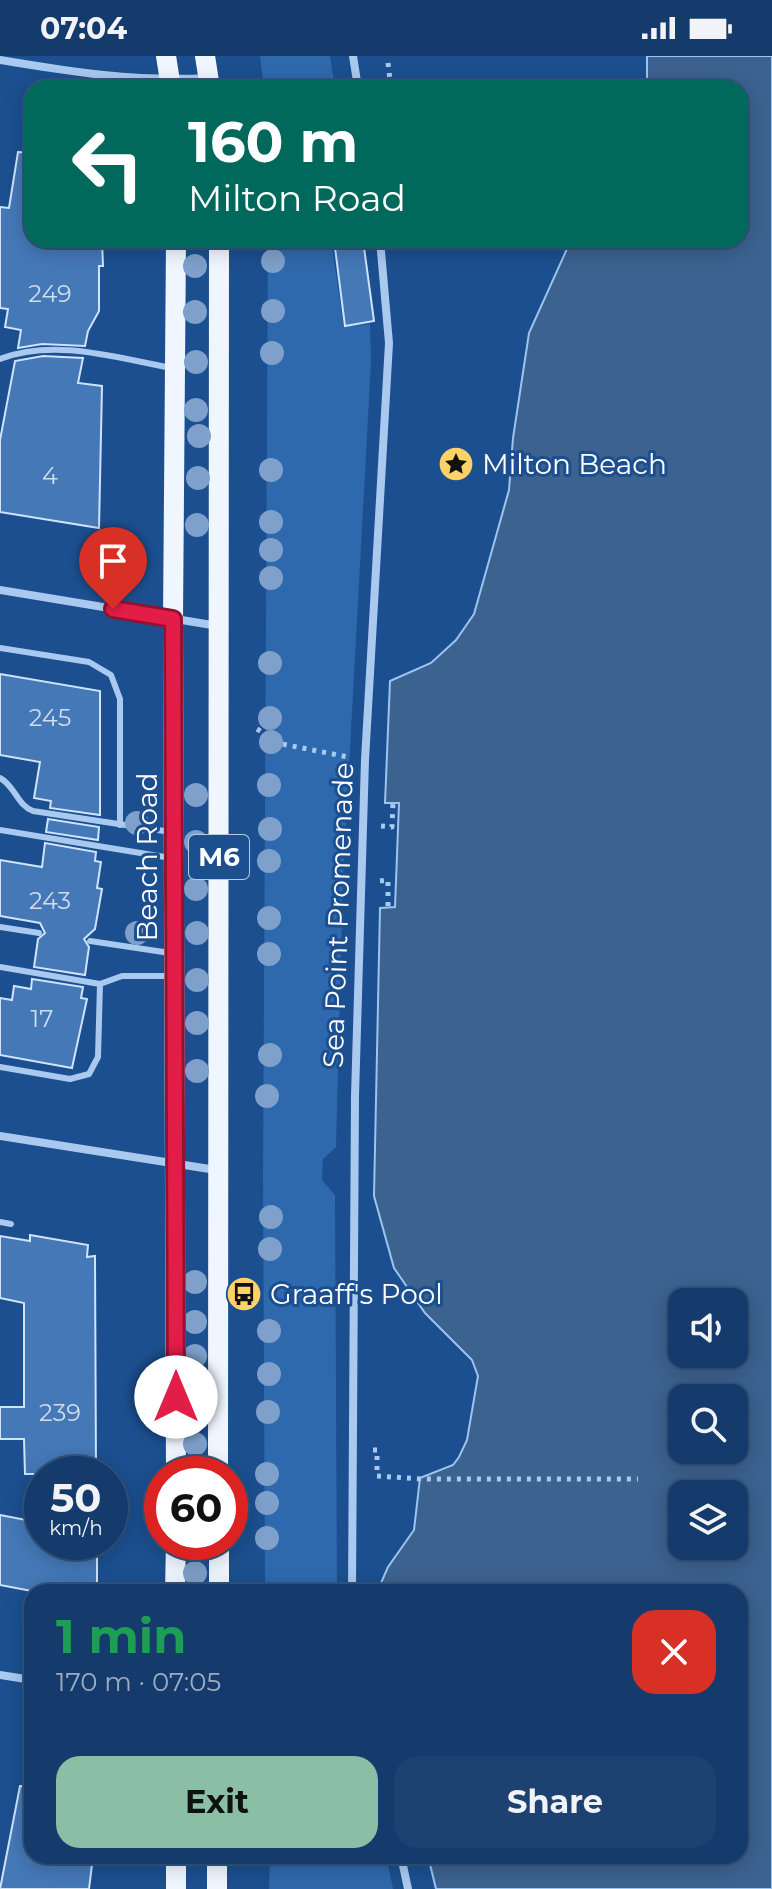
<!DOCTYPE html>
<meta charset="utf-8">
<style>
:root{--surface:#143b6b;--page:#1d4271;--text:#f1f3f6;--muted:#9dadc1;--line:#33557e;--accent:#8abfa5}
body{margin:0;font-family:Montserrat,sans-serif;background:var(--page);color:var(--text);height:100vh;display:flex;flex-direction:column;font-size:30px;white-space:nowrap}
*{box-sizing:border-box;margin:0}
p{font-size:26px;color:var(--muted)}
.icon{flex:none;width:44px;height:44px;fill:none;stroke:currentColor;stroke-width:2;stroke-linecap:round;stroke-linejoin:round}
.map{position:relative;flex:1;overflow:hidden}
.sheet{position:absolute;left:24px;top:1528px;width:724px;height:280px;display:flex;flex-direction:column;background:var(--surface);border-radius:24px;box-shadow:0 4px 20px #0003,0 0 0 2px var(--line)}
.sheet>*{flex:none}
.guide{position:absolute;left:24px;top:24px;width:724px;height:168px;border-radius:24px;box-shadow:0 4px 20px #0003,0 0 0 2px var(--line);background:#00695c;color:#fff;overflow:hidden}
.buttons{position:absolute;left:668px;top:1232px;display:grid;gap:16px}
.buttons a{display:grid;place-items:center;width:80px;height:80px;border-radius:16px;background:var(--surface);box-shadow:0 4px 20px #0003,0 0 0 2px var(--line);font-size:40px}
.speed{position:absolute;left:24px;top:1400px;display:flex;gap:16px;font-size:40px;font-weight:700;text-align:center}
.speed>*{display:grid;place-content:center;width:104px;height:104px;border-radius:50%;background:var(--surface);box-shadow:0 4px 20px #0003,0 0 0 2px var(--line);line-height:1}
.speed small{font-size:20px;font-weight:400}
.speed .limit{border:12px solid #d22;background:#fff;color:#111}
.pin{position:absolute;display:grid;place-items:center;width:68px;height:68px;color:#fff;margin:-82px -34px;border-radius:50% 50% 50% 0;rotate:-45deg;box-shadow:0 0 8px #0007}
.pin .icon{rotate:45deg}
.me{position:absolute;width:88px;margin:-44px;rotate:0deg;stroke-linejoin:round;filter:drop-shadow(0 0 6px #0008)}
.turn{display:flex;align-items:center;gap:28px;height:168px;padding:0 32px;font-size:36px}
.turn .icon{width:104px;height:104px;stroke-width:2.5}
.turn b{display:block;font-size:56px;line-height:68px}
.round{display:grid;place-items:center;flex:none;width:84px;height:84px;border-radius:24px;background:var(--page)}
.summary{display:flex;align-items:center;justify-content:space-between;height:136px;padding:0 32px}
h1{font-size:48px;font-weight:700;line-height:60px;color:#1e9e55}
.action{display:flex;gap:16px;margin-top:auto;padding:16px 32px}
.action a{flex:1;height:92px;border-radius:24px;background:var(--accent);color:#111;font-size:32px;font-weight:700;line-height:92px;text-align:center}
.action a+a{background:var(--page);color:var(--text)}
.status{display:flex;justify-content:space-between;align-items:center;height:56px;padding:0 40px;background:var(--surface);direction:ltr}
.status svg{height:22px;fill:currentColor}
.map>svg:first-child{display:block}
.green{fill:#2e69ad}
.water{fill:#3c6290;stroke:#9cc4f0;stroke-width:2;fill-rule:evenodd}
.building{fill:#4478b7;stroke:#cfe3fa;stroke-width:2}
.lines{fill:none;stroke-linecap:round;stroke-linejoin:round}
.path{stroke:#a9c9ee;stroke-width:5;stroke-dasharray:4 6;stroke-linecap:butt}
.lane{stroke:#a9c9ee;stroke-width:6}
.street{stroke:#a9c9ee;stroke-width:8}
.primary{stroke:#f0f6ff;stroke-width:20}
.tree{fill:#7ea0ca}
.route-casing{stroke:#92132f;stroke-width:20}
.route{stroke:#e11d48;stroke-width:14}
.labels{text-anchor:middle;stroke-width:6;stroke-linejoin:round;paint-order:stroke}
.number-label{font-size:24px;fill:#d0dded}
.shield{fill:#1b4f8f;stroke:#bbcadd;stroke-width:2}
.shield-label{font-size:26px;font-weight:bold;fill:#fff}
.poi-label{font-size:28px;fill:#fff;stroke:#1b4f8f;text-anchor:start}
.street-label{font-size:28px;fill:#fff;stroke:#1b4f8f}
</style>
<div class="status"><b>07:04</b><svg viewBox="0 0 49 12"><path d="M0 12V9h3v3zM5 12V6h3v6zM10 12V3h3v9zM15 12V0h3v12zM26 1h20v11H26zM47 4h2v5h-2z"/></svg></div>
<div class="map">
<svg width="772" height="1833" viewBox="0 0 772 1833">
<rect width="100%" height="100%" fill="#1b4f8f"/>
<g class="green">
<polygon points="260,0 330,0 335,32 264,32"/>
<polygon points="268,184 331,184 344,271 370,268 371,306 343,822 336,1091 323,1103 322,1124 335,1139 337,1536 265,1536 263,1120"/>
<polygon points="270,1800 386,1800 393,1833 269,1833"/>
</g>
<path class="water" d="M647 0H772V1833H436L428 1800H740V1536H377L388 1511 414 1474 420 1422 453 1409 459 1401 467 1384 478 1320 472 1304 425 1257 394 1212 374 1140 380 852 395 851 399 747H385L390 625 431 607 456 584 474 558 509 434 513 382 529 277 571 184H740V32H647ZM682 1246H734V1298H682ZM682 1342H734V1394H682ZM682 1438H734V1490H682Z"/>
<g class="building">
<polygon points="18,96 32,97 32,184 102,184 103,210 99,210 99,255 88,275 85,290 42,288 18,292 21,274 5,271 8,253 0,252 0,151 9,152"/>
<polygon points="334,184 363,184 374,265 345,270"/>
<polygon points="43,300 83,302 78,327 102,330 99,472 0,456 0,384 15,305"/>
<polygon points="0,618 100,635 100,759 50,752 51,745 34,742 40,706 0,699"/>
<polygon points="48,763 99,771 98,784 46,776"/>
<polygon points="45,787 96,796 95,805 101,806 97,832 102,833 95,873 84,883 89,891 85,919 34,911 38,883 45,877 40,867 0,860 0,804 42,811"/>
<polygon points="32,923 83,931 81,942 87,943 72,1012 0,999 0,942 12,944 14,930 31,933"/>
<polygon points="30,1179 88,1189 87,1201 95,1200 96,1418 25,1418 24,1383 0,1383 0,1351 24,1351 24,1247 0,1242 0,1180 30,1185"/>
<polygon points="0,1459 42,1467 42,1486 97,1486 97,1531 87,1532 87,1536 37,1536 0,1529"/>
<polygon points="20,1730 32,1731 32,1800 93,1800 89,1833 0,1833"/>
</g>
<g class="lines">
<g class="path">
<polyline points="388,7 391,32"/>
<polyline points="257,673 282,688 348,701"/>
<polyline points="381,770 392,771 393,747"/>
<polyline points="380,825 388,824 388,851"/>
<polyline points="373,1394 377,1394 377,1420 422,1423 638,1423"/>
</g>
<g class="lane">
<path d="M0 303C55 282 116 302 172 312"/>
<polyline points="0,592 89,606 111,619 120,643 120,769"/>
<path d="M0 722C15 730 17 749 33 755L171 776"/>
<polyline points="0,774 171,802"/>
<polyline points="0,871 39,877"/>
<polyline points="90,885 170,897"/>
<polyline points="0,911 100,928 122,920 171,920"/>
<polyline points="0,1011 70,1023 89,1018 98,1001 100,928"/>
<polyline points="0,1166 11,1168"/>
</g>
<g class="street">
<polyline points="353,0 358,32"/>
<path d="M0 4C72 16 135 26 209 22"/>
<polyline points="0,534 218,570"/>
<polyline points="0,1080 216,1114"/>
<polyline points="352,1536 355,1040 365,704 389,287 380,184"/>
<polyline points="0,1619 32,1624"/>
<polyline points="401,1800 408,1833"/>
</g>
<g class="primary">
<polyline points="166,0 171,32"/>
<polyline points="205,0 210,32"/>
<polyline points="176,184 173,563 176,1418"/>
<polyline points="218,1418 219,184"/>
<polyline points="219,1486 219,1536"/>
<polyline points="175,1536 176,1486"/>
<polyline points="176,1833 176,1800"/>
<polyline points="217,1833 217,1800"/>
</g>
</g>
<g class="tree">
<circle cx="273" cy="205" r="12"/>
<circle cx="195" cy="210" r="12"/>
<circle cx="273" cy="255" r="12"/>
<circle cx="195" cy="256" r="12"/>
<circle cx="272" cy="297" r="12"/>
<circle cx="196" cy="306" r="12"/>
<circle cx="196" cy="354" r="12"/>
<circle cx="199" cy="380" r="12"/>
<circle cx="271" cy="414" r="12"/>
<circle cx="198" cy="422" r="12"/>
<circle cx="271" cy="466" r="12"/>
<circle cx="197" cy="469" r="12"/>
<circle cx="271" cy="494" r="12"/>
<circle cx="271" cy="522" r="12"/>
<circle cx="270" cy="607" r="12"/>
<circle cx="270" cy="662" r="12"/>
<circle cx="271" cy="686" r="12"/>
<circle cx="269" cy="729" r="12"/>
<circle cx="196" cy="739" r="12"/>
<circle cx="137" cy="767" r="12"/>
<circle cx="270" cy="773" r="12"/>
<circle cx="196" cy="786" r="12"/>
<circle cx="269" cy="805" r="12"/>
<circle cx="196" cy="833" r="12"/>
<circle cx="269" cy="862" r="12"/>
<circle cx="137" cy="877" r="12"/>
<circle cx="197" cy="877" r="12"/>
<circle cx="269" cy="898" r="12"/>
<circle cx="197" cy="924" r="12"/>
<circle cx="197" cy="967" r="12"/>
<circle cx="270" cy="999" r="12"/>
<circle cx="197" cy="1015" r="12"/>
<circle cx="267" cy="1040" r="12"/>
<circle cx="271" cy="1161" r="12"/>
<circle cx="270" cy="1193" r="12"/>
<circle cx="195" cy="1226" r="12"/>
<circle cx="195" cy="1266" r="12"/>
<circle cx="269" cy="1275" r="12"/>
<circle cx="195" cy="1300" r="12"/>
<circle cx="269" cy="1318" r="12"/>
<circle cx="195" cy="1345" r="12"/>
<circle cx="268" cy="1356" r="12"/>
<circle cx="195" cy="1388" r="12"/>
<circle cx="267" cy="1418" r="12"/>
<circle cx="267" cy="1447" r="12"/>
<circle cx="267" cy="1482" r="12"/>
<circle cx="195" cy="1517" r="12"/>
</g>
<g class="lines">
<defs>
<polyline id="route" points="113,553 173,563 176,1341"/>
</defs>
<use href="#route" class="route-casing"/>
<use href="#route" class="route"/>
</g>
<defs>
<symbol id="sight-disc" viewBox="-11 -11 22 22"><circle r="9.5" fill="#ffd166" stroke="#1b4f8f"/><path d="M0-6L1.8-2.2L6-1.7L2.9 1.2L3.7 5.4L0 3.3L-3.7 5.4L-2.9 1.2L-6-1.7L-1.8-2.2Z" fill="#111"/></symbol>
<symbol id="bus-disc" viewBox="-11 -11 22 22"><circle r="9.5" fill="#ffd166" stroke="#1b4f8f"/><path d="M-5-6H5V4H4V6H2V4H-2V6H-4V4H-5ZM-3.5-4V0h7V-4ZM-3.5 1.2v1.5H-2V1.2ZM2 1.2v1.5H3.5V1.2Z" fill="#111"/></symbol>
</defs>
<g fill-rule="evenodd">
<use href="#sight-disc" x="436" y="388" width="40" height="40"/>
<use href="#bus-disc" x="224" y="1218" width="40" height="40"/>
</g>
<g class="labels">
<g class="number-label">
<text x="50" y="246">249</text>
<text x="50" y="428">4</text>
<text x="50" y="670">245</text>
<text x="50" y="853">243</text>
<text x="42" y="971">17</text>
<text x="60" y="1365">239</text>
</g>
<rect class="shield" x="189" y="779" width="60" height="44" rx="6"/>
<g class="shield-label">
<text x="219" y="810">M6</text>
</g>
<g class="poi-label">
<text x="482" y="418">Milton Beach</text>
<text x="270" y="1248">Graaff's Pool</text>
</g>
<g class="street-label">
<text transform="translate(147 801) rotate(-90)" y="10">Beach Road</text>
<text transform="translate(338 859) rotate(-88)" y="10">Sea Point Promenade</text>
</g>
</g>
</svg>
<div class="buttons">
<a><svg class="icon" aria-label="sound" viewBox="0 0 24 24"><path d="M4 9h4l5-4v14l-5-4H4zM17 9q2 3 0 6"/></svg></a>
<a><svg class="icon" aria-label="search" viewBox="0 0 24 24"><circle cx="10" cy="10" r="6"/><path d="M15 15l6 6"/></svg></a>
<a><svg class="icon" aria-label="layers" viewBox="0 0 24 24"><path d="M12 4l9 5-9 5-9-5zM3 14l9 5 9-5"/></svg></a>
</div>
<div class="speed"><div>50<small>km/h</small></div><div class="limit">60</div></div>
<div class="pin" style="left:113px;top:553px;background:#d93025"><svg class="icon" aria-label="arrive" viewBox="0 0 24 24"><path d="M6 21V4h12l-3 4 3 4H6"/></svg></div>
<svg class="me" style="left:176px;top:1341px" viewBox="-20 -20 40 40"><circle r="19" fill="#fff"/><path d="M0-13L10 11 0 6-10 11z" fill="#e11d48"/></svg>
<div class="guide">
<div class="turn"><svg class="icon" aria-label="left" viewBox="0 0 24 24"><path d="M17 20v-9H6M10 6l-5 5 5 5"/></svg><div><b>160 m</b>Milton Road</div></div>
</div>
<section class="sheet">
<div class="summary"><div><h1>1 min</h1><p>170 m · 07:05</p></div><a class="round" style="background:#d93025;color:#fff"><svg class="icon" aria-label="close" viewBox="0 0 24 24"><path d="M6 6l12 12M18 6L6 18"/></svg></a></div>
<div class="action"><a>Exit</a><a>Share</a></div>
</section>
</div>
